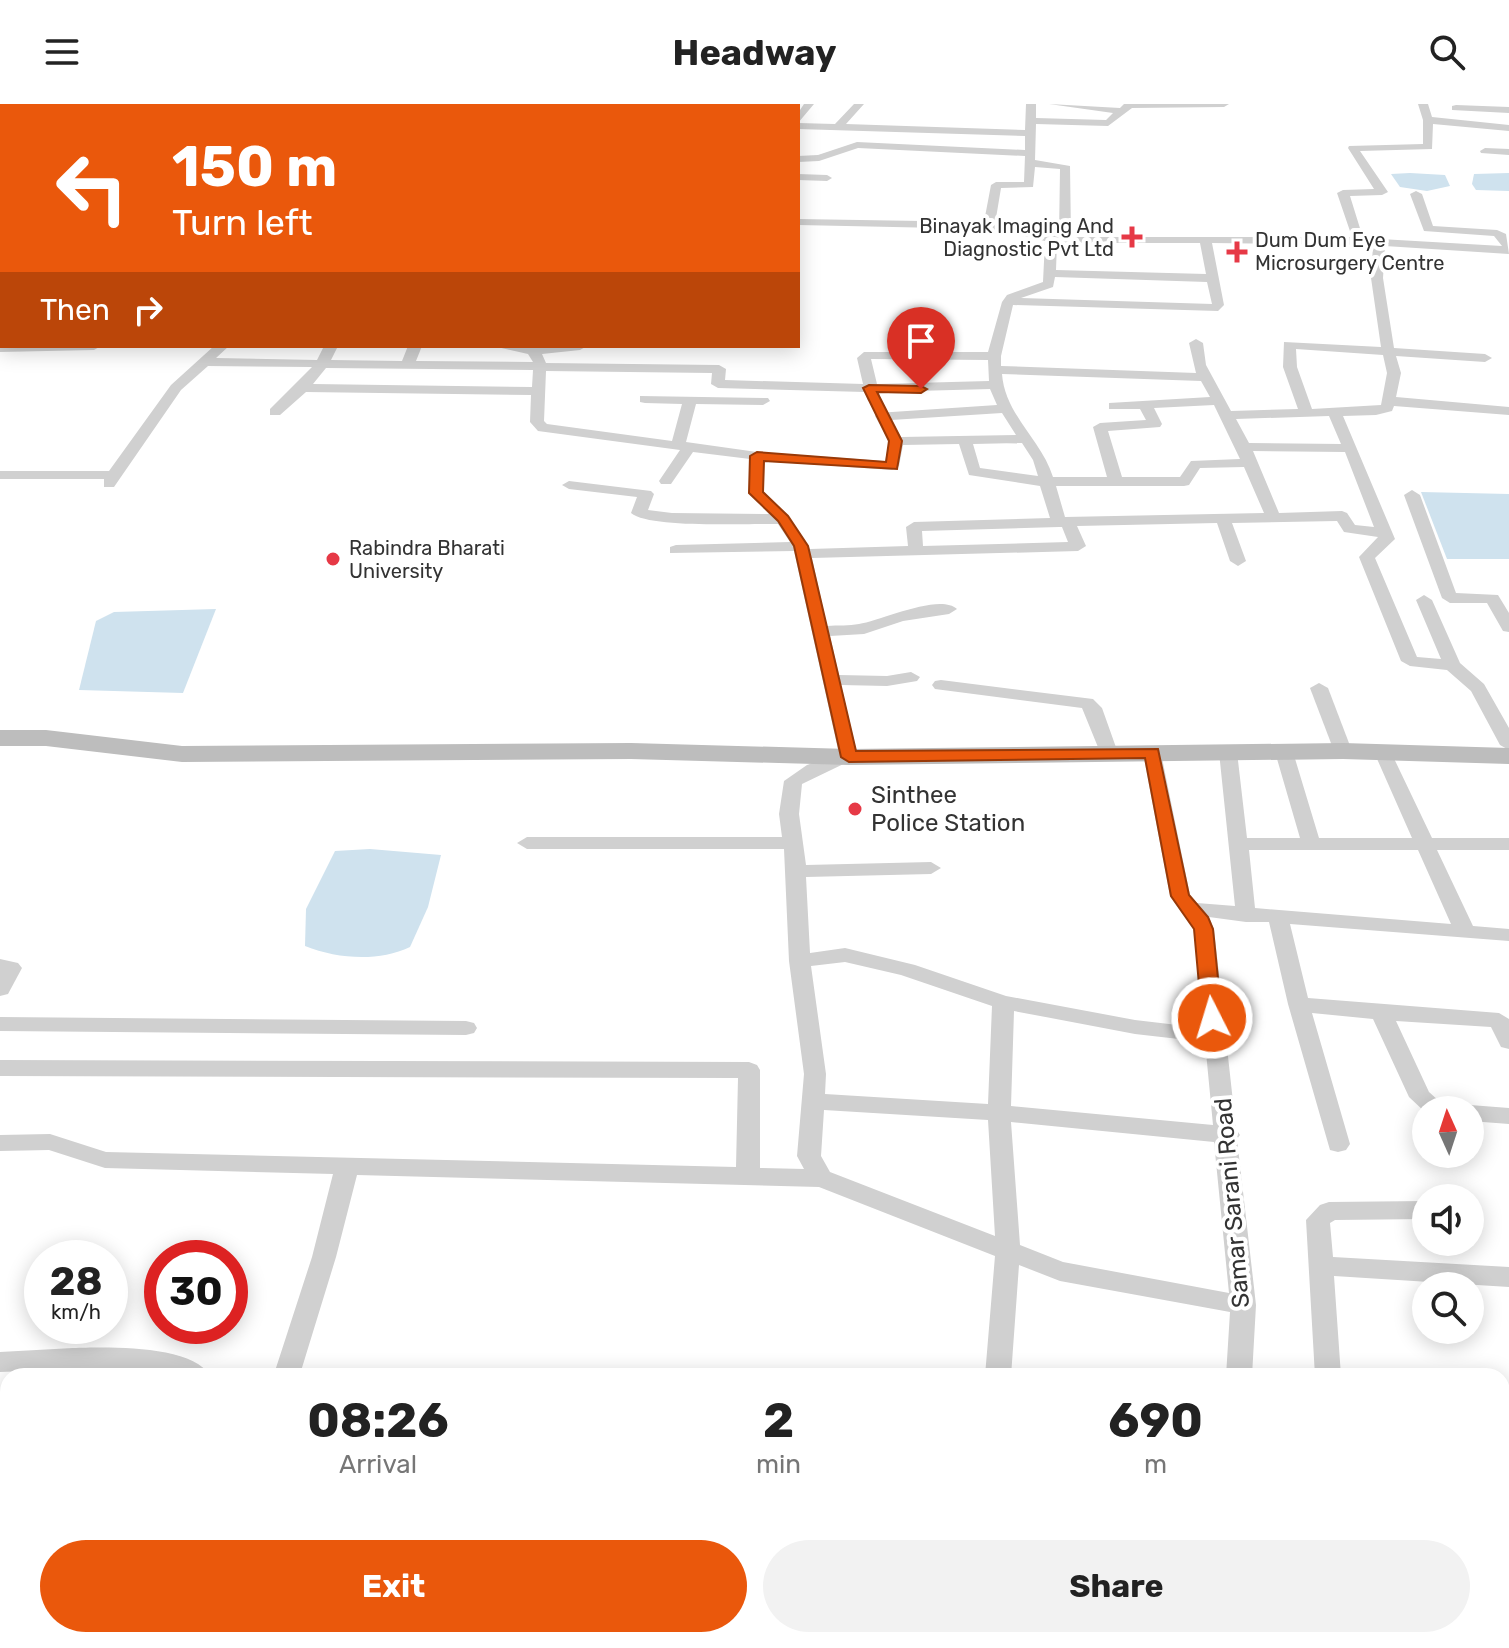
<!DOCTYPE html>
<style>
:root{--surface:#fff;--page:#f2f2f2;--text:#222;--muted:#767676;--accent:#ea580c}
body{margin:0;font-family:Rubik,sans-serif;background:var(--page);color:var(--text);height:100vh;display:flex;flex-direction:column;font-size:30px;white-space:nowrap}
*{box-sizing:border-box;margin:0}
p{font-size:26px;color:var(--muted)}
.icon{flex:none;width:44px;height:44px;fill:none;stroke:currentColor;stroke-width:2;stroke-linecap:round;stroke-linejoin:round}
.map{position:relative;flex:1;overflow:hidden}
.side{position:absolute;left:0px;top:1264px;width:1510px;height:280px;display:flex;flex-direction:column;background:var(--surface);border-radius:24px 24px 0 0;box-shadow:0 4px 20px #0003}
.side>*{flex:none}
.banner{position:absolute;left:0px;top:0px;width:800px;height:244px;box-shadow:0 4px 20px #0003;background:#ea580c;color:#fff;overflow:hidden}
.needle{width:52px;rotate:357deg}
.controls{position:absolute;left:1412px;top:992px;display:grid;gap:16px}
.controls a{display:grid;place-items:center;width:72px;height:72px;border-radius:50%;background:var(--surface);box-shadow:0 4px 20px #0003;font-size:40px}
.speed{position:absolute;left:24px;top:1136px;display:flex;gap:16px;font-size:40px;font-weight:700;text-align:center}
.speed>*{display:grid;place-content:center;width:104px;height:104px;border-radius:50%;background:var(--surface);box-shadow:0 4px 20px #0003;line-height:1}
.speed small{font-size:20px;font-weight:400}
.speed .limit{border:12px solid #d22;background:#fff;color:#111}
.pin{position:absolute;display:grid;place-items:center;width:68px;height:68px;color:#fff;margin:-82px -34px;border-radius:50% 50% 50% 0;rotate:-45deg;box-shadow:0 0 8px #0007}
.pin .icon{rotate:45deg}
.me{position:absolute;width:88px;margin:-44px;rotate:355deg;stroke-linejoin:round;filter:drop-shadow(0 0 6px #0008)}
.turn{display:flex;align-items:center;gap:28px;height:168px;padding:0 40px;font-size:36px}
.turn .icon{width:104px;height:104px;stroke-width:2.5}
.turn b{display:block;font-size:56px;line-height:68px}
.then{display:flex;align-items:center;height:76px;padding:0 40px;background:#0003;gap:16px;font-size:30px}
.eta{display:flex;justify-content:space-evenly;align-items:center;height:136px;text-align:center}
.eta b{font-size:48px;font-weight:700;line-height:56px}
.action{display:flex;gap:16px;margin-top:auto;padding:16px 40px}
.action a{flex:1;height:92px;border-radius:48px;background:var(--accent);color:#fff;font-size:32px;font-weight:700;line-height:92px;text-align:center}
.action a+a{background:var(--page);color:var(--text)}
header{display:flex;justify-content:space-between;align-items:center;height:104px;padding:0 40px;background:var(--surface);font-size:36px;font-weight:700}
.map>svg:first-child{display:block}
.water{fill:#cfe2ee}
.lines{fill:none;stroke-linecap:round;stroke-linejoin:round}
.street{fill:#d0d0d0;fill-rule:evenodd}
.secondary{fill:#bdbdbd;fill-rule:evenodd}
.primary{fill:#ababab;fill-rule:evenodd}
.route{fill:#ea580c;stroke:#983908;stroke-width:2}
.poi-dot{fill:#e63946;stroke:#fff;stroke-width:3}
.labels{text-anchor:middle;stroke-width:8;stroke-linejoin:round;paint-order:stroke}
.far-poi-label{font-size:20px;fill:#333;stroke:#fff;text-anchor:start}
.poi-label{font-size:24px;fill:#333;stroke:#fff;text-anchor:start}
.street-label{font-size:24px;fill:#333;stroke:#fff}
</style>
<header><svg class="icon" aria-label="menu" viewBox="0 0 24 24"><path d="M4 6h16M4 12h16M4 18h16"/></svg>Headway<svg class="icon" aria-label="search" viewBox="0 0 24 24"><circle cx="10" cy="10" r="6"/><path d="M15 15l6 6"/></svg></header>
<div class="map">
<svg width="1509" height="1544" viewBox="0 0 1509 1544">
<rect width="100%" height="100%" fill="#fff"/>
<g class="water">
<polygon points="1410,69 1445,71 1450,82 1427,87 1400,83 1391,70"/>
<polygon points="1509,69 1509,87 1476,86 1472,80 1474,70"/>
<polygon points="1421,388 1509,390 1509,455 1447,455"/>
<polygon points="216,505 183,589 79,586 96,517 114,508"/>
<path d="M370 745 441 751 428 803 410 843C378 858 338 855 305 842L306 805 335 747Z"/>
</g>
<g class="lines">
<g class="street">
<polygon points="262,0 315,0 316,2 263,2"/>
<polygon points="423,0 434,0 422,2"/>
<rect x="540" y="0" width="10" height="2"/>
<rect x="624" y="0" width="10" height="2"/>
<polygon points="685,0 695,0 684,2"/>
<polygon points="749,0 759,0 748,2"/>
<path d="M804 0H814L798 19 835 20 854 0H864L846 20 1025 26 1026 0H1036V14L1106 16 1113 9 1049 0 1120 4 1124 0H1229L1224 3 1132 4 1108 22 1036 20 1035 56 1070 62 1071 133H1352L1337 89 1343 86 1374 85 1348 44 1349 42 1423 40V16L1418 0H1428L1432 13 1509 21V27L1433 20 1432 45 1360 47 1388 88 1382 91 1350 92 1363 134 1502 142 1494 132 1424 127 1410 90 1416 87 1422 90 1433 122 1497 126 1506 130 1509 150 1385 142 1383 174 1394 244 1485 250 1492 254 1485 258 1396 252 1401 269 1396 293 1509 303V311L1394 302 1392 307 1376 311 1343 312 1395 435 1375 454 1417 553 1441 555 1416 496 1424 491 1432 496 1460 559 1484 580 1509 624V646L1500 641 1471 587 1447 566 1410 562 1401 557 1359 453 1378 433 1344 428 1337 417 1232 419 1246 457 1238 462 1230 457 1217 419 1077 422 1086 442 1078 447 812 454 827 522C838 521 849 522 859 520 881 517 939 489 957 505L949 510 903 517 864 530 830 532 839 571 887 572 911 568 920 573 917 577 887 582 841 581 858 653 802 680 799 710 806 761 931 758 941 764 931 770 806 773 810 849 845 844 915 861 1006 892 1135 916 1203 924 1194 825 1170 792 1143 649 1152 643 1161 649 1190 791 1197 799 1235 802 1219 648 1222 644H1234L1237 648 1247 734H1300L1275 648 1284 642 1293 648 1319 734H1412L1374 648 1377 644H1389L1432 734H1509V746H1437L1473 822 1509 825V837L1290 820 1308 894 1499 909 1509 915V945L1501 943 1491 923 1396 917 1429 988 1449 1006H1426V1009L1409 993 1373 915 1312 909 1350 1040 1346 1046 1338 1048 1330 1046 1288 900 1269 818H1246L1209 813 1214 825 1236 1025 1240 1031 1237 1035 1256 1201 1252 1272H1226L1230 1208 1060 1177 1019 1161 1011 1272H985L995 1152 819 1083 357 1071 336 1153 301 1267 299 1272H277L275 1267 312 1153 333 1070 105 1064 49 1046 0 1047V1031L50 1030 106 1048 736 1063 738 974 0 972V956L749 958 757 961 760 966V1064L804 1065 797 1052 804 970 789 857 784 745H527L517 739 527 733H782L779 710 784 677 807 661 839 650 794 447 670 449V443L676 441 790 438 778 420C749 419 650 425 631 409L637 393 569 385 562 381 569 377 651 387 654 390 648 406 672 409 769 410 749 389 750 355 693 348 671 380H661L659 377 680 346 538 327 530 318 531 291 306 288 280 311H270V305L312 263 208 262 181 286 114 383H104V375H0V367H109L171 281 214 242H229L216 254 317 256 324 242H338L331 256 402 257 408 242H422L416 257 533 258 528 250 493 242H587L580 246 542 250 546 259 719 261 726 265 725 276 863 280 857 254 864 248H988L1002 198 1007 191 1043 178 1045 137 989 125 798 121V115L984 118 991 81 996 78H1024L1025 52 858 44 819 57 798 58V52L818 51 857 38 1025 46V32L798 25V9ZM1035 63 1060 65 1059 132 995 120 1001 84 1033 83ZM1057 139H1200L1206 170 1056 166ZM1212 139 1373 141 1371 174 1381 243 1284 238 1283 263 1298 305 1231 307 1206 261 1203 239 1196 235 1189 239 1196 269 1001 262V252L1013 201 1218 207 1224 201ZM1055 173 1207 178 1212 200 1021 194 1053 183ZM1296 245 1383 251 1387 269 1381 301 1312 305 1297 263ZM871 255 988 256 989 277 877 280ZM326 264 533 266 532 283 313 280ZM546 267 712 269 711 280 718 284 865 288 868 297 873 298 880 294 879 288 990 285 997 301 877 309 875 312 889 337 885 357 757 348 686 338 696 300 763 301 770 297 768 294 640 292V298L645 299 682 300 672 337 547 320 544 317ZM1002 270 1201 277 1210 293 1109 299V305H1140L1146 316 1100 319 1093 323 1107 373H1053C1041 335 1005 311 1002 270ZM1214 301 1240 355 1191 357 1180 373H1122L1108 327 1160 323 1162 320 1154 304ZM1002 309 1016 331 901 333 891 316ZM1329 312 1341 340 1249 339 1236 315ZM1022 339 1033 356 1038 372 980 364 973 340ZM959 340 969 371 1040 382 1050 414 914 418 906 423 908 442 810 445 788 412 764 388V357L892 366 899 362 903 341ZM1253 347 1345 348 1374 423 1355 421 1347 409 1342 407 1279 409ZM1244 363 1264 409 1065 413 1056 382H1184L1189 381 1200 364ZM1059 423H1062L1068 438 923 442 922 427ZM1249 746H1418L1451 820 1255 804ZM845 858 901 871 992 902 988 1000 825 990 826 970 811 862ZM1014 907 1135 930 1205 938 1213 1021 1011 1002ZM824 1006 988 1016 995 1132 830 1068 821 1052ZM1011 1018 1214 1038 1229 1189 1063 1158 1020 1141Z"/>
<polygon points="1456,1 1509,3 1509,9 1452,6 1452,2"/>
<polygon points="1485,44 1509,45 1509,51 1481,49 1480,47"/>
<polygon points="798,70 827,71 832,74 827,77 798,76"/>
<rect x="0" y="174" width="2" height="8"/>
<rect x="0" y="202" width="2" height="8"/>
<polygon points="0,240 2,242 101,242 94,246 0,248"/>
<polygon points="1412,386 1420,391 1456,489 1498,491 1509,509 1509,528 1503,527 1487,499 1450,499 1442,494 1404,391"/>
<polygon points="941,576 1093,595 1102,604 1118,649 1109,655 1102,653 1082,604 935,585 932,581 935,577"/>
<polygon points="1319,579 1328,584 1352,647 1349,651 1337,651 1334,647 1310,584"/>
<polygon points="0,855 18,859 22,864 8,890 0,892"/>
<polygon points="0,913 466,917 474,919 477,924 474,929 466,931 0,927"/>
<polygon points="1470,1001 1509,1004 1509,1020 1470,1017 1470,1006 1460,1006"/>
<polygon points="1426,1097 1426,1115 1335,1116 1330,1119 1333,1153 1509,1163 1509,1183 1334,1172 1341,1272 1315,1272 1306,1116 1320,1101 1329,1098"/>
<path d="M73 1244C105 1243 193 1240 210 1272H174L103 1264 0 1268V1248Z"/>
<rect x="1502" y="1292" width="7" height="22"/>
<rect x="1502" y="1344" width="7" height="22"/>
<polygon points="8,1378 8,1402 0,1403 0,1379"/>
<polygon points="1150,1536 1180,1536 1178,1544 1148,1544"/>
<polygon points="1263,1536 1293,1536 1292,1544 1262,1544"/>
</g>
<polygon class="secondary" points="0,626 46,626 182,642 631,639 849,645 1343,639 1509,644 1509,660 1343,655 849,661 631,655 182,658 46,642 0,642"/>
<g class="primary">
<polygon points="2,106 2,121 0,122 0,107"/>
<polygon points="0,152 2,152 0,167"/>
</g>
</g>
<polygon class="route" points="869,281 921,282 927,285 921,289 877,288 902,337 897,365 764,357 763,388 788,412 808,442 856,647 1158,645 1189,791 1208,813 1213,825 1222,914 1219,918 1212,920 1202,914 1194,825 1171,792 1145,654 849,658 841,653 794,442 778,417 749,389 750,352 757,348 886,358 889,337 863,284"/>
<g class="poi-dot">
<path d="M1128 121h8v8h8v8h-8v8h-8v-8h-8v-8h8z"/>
<path d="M1233 136h8v8h8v8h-8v8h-8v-8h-8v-8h8z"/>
<circle cx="333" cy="455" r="8"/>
<circle cx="855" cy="705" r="8"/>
</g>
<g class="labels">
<g class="far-poi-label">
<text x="1114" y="129" text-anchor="end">Binayak Imaging And<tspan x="1114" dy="23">Diagnostic Pvt Ltd</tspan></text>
<text x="1255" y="143">Dum Dum Eye<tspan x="1255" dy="23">Microsurgery Centre</tspan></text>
<text x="349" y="451">Rabindra Bharati<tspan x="349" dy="23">University</tspan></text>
</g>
<g class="poi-label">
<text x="871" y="699">Sinthee<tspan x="871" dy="28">Police Station</tspan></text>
</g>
<g class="street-label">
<text transform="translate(1232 1099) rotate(-95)" y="8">Samar Sarani Road</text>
</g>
</g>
</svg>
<div class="controls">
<a><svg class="needle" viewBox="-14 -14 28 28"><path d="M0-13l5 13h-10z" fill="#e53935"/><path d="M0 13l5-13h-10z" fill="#767676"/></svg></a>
<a><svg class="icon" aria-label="sound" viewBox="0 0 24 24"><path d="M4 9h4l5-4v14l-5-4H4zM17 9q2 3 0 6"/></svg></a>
<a><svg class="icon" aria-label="search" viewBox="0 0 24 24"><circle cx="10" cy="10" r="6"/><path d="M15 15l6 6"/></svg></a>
</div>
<div class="speed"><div>28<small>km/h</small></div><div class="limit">30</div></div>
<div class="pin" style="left:921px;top:285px;background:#d93025"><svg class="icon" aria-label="arrive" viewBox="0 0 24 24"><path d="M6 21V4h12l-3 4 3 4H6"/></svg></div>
<svg class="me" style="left:1212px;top:914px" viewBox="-20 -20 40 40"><circle r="17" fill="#ea580c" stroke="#fff" stroke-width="3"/><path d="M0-11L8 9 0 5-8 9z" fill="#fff"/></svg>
<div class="banner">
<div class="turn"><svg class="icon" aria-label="left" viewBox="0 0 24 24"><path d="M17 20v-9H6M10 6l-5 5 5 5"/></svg><div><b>150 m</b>Turn left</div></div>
<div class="then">Then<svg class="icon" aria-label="right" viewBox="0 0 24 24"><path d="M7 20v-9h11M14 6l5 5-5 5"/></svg></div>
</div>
<section class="side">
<div class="eta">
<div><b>08:26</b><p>Arrival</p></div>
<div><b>2</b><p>min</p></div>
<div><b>690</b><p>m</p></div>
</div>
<div class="action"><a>Exit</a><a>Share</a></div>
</section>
</div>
